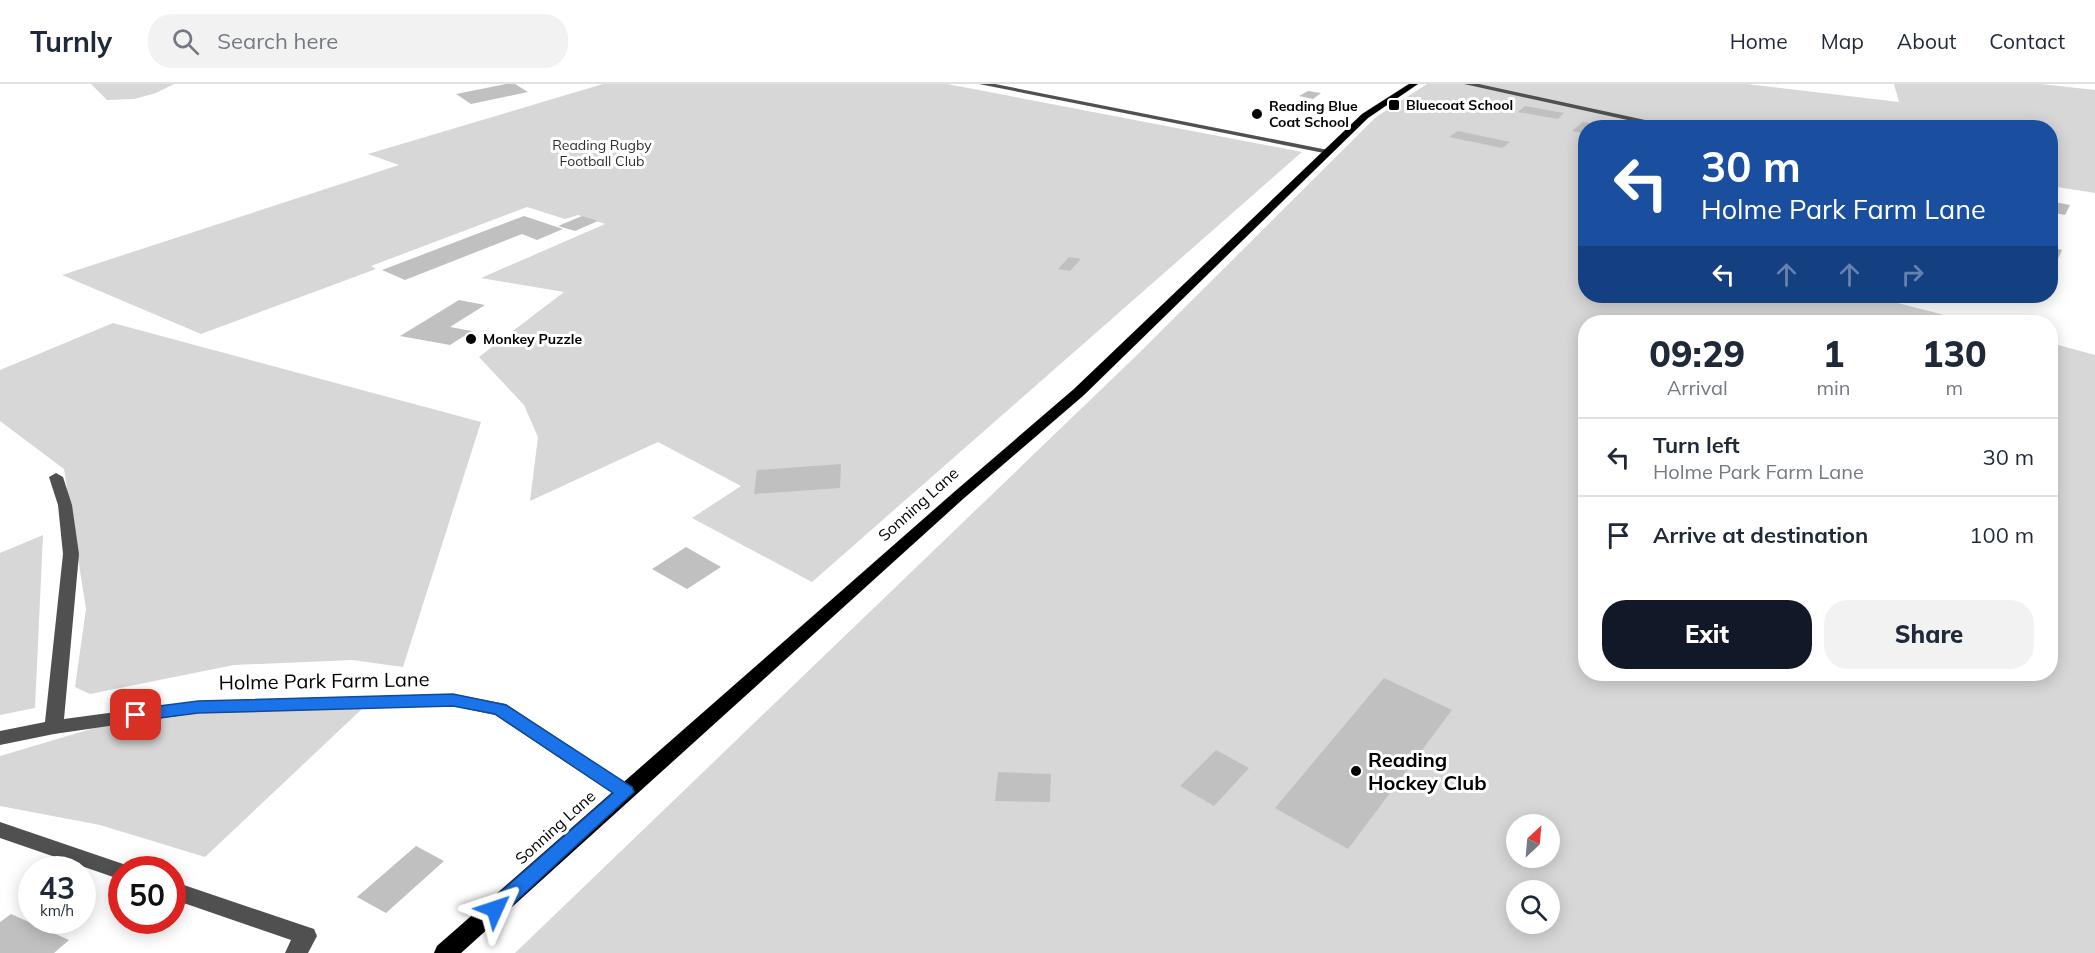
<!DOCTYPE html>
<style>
:root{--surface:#fff;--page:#f2f2f3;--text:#1f2937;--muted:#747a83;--line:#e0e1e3;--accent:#111827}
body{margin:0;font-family:Mulish,sans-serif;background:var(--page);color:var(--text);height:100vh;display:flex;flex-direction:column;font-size:22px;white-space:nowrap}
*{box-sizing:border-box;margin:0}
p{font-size:20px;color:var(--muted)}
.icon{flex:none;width:33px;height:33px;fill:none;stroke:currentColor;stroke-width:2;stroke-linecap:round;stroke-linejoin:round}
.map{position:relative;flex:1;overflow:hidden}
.details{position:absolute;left:1578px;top:231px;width:480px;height:366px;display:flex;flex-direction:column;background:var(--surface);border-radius:24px;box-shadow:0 3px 15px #0003}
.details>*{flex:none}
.banner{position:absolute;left:1578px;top:36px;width:480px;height:183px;border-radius:24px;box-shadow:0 3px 15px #0003;background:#1a4fa0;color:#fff;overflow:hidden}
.needle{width:39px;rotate:26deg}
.buttons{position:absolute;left:1506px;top:730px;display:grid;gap:12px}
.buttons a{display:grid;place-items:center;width:54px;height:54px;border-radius:50%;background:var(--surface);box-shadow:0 3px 15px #0003;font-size:30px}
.speed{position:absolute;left:18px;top:772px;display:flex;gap:12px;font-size:30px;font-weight:700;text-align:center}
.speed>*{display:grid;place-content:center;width:78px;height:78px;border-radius:50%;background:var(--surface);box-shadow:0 3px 15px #0003;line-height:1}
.speed small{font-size:15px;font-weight:400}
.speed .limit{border:9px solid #d22;background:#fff;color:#111}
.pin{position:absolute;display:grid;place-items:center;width:51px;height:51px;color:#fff;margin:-26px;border-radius:12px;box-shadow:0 3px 9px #0006}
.me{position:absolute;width:66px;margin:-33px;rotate:48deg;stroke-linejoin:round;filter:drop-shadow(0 0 4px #0008)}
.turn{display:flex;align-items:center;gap:21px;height:126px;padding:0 24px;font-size:27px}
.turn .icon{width:78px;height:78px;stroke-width:2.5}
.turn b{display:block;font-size:42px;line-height:51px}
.lanes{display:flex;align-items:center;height:57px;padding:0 24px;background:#0003;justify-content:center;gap:30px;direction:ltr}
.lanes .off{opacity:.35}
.eta{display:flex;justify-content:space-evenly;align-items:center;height:102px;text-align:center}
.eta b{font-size:36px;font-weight:800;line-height:42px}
.action{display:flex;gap:12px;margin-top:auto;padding:12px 24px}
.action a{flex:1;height:69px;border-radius:24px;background:var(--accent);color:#fff;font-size:24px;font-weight:800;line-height:69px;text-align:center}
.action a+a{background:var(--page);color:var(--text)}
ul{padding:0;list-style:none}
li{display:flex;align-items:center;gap:18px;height:78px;padding:0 24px;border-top:2px solid var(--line)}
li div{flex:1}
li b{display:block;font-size:22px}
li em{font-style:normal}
header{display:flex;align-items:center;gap:36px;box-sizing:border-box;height:84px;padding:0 30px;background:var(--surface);border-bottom:2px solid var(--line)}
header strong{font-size:28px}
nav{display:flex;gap:33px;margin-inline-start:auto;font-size:21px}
.search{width:420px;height:54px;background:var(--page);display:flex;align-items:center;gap:15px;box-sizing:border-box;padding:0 21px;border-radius:24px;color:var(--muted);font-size:22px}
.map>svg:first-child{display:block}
.green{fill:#d7d7d7;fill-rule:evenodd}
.building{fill:#c0c0c0}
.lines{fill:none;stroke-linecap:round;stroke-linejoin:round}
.major-casing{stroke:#dbdbdb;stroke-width:1}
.minor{fill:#505050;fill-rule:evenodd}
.major{fill:#000;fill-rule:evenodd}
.route{fill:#1a73e8;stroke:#114b97;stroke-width:1.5}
.poi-dot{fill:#000;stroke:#fff;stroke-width:2}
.labels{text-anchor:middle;stroke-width:6;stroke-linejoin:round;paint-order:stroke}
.far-poi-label{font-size:14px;font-weight:bold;fill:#000;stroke:#fff;text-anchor:start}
.far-park-label{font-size:14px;fill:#2e2e2e;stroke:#fff}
.street-label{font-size:16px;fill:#000;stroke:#fff}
.near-street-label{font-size:20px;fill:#000;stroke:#fff}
.near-poi-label{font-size:20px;font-weight:bold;fill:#000;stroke:#fff;text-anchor:start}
</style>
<header>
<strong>Turnly</strong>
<div class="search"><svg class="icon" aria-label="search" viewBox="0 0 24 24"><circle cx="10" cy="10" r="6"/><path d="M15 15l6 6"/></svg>Search here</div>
<nav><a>Home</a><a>Map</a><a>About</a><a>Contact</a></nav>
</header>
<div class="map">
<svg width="2095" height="869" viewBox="0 0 2095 869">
<rect width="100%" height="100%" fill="#fff"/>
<g class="green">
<polygon points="91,0 174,0 156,9 134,15 107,16"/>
<polygon points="603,0 947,0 1302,68 812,498 692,434 741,402 658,358 530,417 538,353 524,321 479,273 564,208 481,194 605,140 578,131 565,135 527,123 371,182 376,185 201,250 62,191 399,81 368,70"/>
<path d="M1427 0H1747L1899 18 1894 0H2041L2095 6V109L2051 102 2050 44H1586V212H1870L1972 238H1586V590H2050L2051 259 2095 271V869H515L1137 271 1376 33ZM1516 741H1550V774H1516ZM1516 807H1550V840H1516Z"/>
<polygon points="113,239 481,338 403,583 352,576 234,581 90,610 75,603 86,525 64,385 0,337 0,286"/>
<polygon points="43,451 35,624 0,631 0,469"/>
<polygon points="363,624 205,773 100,741 0,722 0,672 155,626"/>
</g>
<g class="building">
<polygon points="506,0 515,0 528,8 471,20 456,10"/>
<polygon points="1308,7 1321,9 1313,15 1299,12"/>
<polygon points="1525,22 1564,29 1558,35 1518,28"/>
<polygon points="1583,38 1605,42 1605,44 1586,44 1586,50 1572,47"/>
<polygon points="1458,47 1510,58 1502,64 1449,53"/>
<polygon points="2050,117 2070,121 2065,131 2050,128"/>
<polygon points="524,132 563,145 537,156 522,150 405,196 382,186"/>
<polygon points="582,132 598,137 575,147 558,142"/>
<polygon points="2050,163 2062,166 2058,175 2050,174"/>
<polygon points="1069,173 1081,175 1070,187 1058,185"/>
<polygon points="459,216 485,221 450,243 472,247 450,261 400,252"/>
<polygon points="841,380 840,404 754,410 757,386"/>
<polygon points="686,463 721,483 687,505 652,485"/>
<polygon points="1384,594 1452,626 1348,765 1275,724"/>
<polygon points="1216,666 1249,684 1214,722 1180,702"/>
<polygon points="998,688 1051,690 1050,718 995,717"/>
<polygon points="416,762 444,777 386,829 357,813"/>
<polygon points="11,830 69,856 54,869 0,869 0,838"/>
</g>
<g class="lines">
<defs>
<polygon id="major" points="1409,0 1418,0 1368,34 1084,311 963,415 461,869 434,869 437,862 953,409 1074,305 1362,30"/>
</defs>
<use href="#major" class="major-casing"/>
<g class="minor">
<polygon points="979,0 995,0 1333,67 1329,70"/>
<polygon points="1464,0 1479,0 1682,44 1664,44"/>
<polygon points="56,389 63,393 72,421 79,470 64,635 198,617 453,610 506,620 632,703 635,708 632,713 625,716 618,713 495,631 453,622 198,629 54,650 0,661 0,647 45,638 63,470 58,421 49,393"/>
<polygon points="0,738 129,782 131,786 122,786 122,796 0,754"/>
<polygon points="172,797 314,845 317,852 308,869 285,869 291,856 172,815"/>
</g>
<use href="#major" class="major"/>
</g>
<polygon class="route" points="453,610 506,621 632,703 634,708 501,831 495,833 488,831 485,825 488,819 613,709 495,630 453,622 198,629 136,637 130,635 128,631 130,627 136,625 198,617"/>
<g class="poi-dot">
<rect x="1388" y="15" width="12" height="12" rx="3"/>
<circle cx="1257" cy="30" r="6"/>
<circle cx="471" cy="255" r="6"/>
<circle cx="1356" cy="687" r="6"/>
</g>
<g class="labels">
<g class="far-poi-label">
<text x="1406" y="26">Bluecoat School</text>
<text x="1269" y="27">Reading Blue<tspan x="1269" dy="16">Coat School</tspan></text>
<text x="483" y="260">Monkey Puzzle</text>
</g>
<g class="far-park-label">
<text x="602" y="66">Reading Rugby<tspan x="602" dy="16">Football Club</tspan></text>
</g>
<g class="street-label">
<text transform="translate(918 420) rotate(-42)" y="6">Sonning Lane</text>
<text transform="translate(555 743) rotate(-42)" y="6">Sonning Lane</text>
</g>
<g class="near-street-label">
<text transform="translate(324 597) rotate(-1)" y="7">Holme Park Farm Lane</text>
</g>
<g class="near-poi-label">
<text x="1368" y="683">Reading<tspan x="1368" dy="23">Hockey Club</tspan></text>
</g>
</g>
</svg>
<div class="buttons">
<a><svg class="needle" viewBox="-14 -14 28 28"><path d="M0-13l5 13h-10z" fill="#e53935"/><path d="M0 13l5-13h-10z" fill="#747a83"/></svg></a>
<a><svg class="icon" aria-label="search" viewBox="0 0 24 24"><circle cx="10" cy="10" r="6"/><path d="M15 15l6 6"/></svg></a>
</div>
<div class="speed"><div>43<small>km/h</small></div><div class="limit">50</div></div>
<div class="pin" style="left:136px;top:631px;background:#d93025"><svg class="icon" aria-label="arrive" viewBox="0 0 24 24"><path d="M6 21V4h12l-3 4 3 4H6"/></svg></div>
<svg class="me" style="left:495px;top:825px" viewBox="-20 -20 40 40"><path d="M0-17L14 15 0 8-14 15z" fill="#1a73e8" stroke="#fff" stroke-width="4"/></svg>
<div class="banner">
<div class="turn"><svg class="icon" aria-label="left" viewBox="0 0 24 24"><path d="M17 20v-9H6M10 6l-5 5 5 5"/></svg><div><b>30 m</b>Holme Park Farm Lane</div></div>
<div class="lanes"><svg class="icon" aria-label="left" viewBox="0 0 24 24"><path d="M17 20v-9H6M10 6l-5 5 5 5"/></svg><svg class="icon off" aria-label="ahead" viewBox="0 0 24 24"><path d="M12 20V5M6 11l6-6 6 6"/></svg><svg class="icon off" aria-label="ahead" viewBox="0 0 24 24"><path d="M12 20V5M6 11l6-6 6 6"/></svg><svg class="icon off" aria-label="right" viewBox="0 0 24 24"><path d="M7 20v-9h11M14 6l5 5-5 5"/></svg></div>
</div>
<section class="details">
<div class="eta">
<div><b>09:29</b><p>Arrival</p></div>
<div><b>1</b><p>min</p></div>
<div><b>130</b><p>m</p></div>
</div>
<ul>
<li><svg class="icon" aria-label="left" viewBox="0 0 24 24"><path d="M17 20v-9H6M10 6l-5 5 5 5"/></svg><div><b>Turn left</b><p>Holme Park Farm Lane</p></div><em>30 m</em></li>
<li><svg class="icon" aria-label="arrive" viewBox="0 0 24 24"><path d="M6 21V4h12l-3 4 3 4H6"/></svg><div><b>Arrive at destination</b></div><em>100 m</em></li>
</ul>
<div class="action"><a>Exit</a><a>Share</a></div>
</section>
</div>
